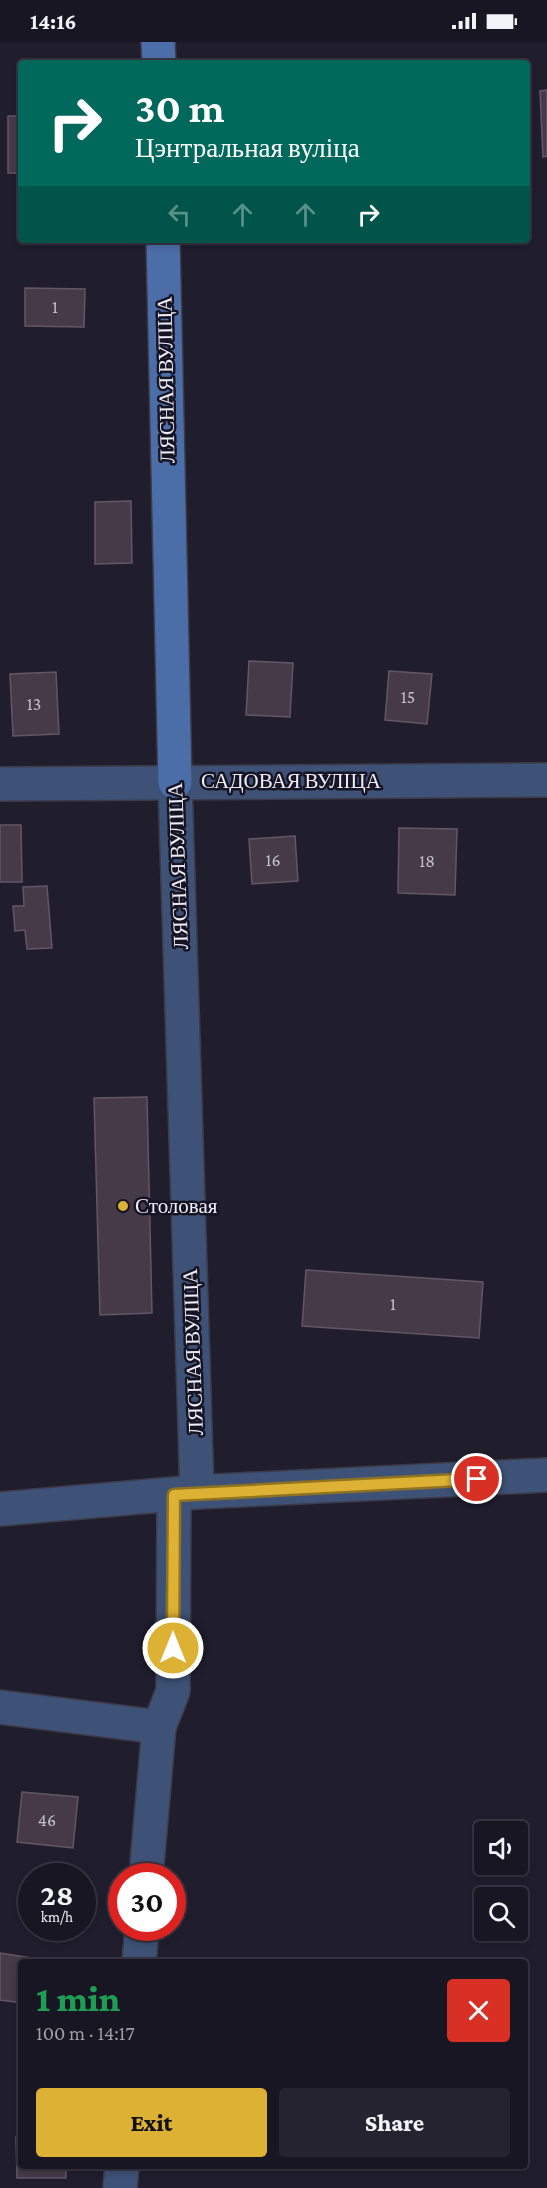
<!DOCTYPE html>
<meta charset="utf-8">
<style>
:root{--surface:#181622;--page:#25232f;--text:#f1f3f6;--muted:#9f9fa5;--line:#363540;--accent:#ddb133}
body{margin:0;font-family:"Crimson Pro",serif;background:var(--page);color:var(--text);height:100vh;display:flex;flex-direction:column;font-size:22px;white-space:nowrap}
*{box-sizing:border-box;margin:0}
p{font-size:20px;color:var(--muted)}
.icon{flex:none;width:33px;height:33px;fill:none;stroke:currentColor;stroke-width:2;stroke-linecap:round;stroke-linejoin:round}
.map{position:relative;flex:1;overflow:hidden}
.panel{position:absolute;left:18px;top:1917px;width:510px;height:210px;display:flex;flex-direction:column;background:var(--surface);border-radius:6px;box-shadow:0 3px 9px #0003,0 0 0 2px var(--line)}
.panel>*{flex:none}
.banner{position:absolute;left:18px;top:18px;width:512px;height:183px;border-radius:6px;box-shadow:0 3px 9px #0003,0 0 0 2px var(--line);background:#00695c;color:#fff;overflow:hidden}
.tools{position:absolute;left:474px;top:1779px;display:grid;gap:12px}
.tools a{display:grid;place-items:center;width:54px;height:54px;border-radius:6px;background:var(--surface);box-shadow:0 3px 9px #0003,0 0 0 2px var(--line);font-size:30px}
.speed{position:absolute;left:18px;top:1821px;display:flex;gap:12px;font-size:30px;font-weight:700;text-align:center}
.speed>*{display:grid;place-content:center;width:78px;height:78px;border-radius:50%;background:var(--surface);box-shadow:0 3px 9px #0003,0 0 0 2px var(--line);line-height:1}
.speed small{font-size:15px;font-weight:400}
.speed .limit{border:9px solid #d22;background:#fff;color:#111}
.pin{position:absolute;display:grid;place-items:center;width:51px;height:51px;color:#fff;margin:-26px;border:3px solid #fff;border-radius:50%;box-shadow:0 2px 6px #0007}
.me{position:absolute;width:66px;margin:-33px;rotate:0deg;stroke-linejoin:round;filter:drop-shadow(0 0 4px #0008)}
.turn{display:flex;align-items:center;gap:21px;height:126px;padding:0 18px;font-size:27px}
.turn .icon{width:78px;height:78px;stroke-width:2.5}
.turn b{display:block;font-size:42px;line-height:51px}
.lanes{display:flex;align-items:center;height:57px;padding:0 18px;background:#0003;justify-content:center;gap:30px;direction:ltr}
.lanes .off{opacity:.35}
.round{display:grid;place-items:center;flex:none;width:63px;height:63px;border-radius:6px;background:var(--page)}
.summary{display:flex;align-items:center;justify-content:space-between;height:102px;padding:0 18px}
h1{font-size:36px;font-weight:800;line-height:45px;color:#1e9e55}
.action{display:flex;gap:12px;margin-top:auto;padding:12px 18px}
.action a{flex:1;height:69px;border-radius:6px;background:var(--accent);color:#111;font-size:24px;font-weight:800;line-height:69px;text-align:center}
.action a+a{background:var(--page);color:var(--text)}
.status{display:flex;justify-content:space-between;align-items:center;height:42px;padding:0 30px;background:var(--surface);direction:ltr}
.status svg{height:16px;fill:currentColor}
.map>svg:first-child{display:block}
.building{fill:#473a48;stroke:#645665;stroke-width:1.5}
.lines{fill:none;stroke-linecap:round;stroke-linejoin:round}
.street-casing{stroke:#3d3a49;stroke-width:36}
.secondary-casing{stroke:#3d3a49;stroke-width:36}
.street{stroke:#3d5276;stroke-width:33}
.secondary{stroke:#4c6ea8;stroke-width:33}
.route-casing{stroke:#907321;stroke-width:15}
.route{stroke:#ddb133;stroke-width:10}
.poi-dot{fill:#ddb133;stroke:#161423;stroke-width:2}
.labels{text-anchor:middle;stroke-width:5;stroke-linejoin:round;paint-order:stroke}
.number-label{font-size:18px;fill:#c4c0cc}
.street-label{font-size:21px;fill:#eeedf8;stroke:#161423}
.poi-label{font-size:21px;fill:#eeedf8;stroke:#161423;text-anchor:start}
</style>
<div class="status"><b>14:16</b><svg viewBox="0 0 49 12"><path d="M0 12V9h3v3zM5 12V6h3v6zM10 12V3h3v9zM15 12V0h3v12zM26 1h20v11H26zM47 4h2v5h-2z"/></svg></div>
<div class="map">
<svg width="547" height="2146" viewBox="0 0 547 2146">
<rect width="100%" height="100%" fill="#201d2d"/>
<g class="building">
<polygon points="547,48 547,114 543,115 540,49"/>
<rect x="8" y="74" width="13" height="57"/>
<polygon points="25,246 85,247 84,285 25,284"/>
<polygon points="131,459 132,521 95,522 95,460"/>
<polygon points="249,619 293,621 290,675 246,673"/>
<polygon points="389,629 432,632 427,682 385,678"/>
<polygon points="56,630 59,692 13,694 10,632"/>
<polygon points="0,783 21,783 22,840 0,840"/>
<polygon points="399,786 457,787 455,853 398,851"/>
<polygon points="295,794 298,839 252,842 249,797"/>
<polygon points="47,844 52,906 27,907 25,888 15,889 13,864 24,864 23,845"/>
<polygon points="147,1055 152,1271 100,1273 94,1056"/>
<polygon points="306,1228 483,1240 479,1296 302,1284"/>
<polygon points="22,1750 78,1755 73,1806 17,1800"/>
<polygon points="0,1911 56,1920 21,1920 21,1961 0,1958"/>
<polygon points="16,2095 21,2095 21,2124 66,2124 66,2136 17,2136"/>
</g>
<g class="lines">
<defs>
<g id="street">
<polyline points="175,740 197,1450"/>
<polyline points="0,742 547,738"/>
<polyline points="0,1467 197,1450 547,1433"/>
<polyline points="0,1665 159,1685 146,1834"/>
<polyline points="159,1685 173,1649 174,1453"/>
<polyline points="139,1920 142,1886"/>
<polyline points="120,2146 122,2124"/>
</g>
<g id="secondary">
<polyline points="158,0 159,21"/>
<polyline points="163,198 175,740"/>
</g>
</defs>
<use href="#street" class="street-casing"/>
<use href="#secondary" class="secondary-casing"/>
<use href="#street" class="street"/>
<use href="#secondary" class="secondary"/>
</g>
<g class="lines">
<defs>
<polyline id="route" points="173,1606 174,1453 477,1437"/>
</defs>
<use href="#route" class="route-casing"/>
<use href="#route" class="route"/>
</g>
<circle class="poi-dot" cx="123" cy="1164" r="6"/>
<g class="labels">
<g class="number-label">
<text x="55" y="271">1</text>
<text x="408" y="661">15</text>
<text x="34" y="668">13</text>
<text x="273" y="824">16</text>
<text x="427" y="825">18</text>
<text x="393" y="1268">1</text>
<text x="47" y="1784">46</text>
</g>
<g class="street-label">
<text transform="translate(166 338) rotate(-91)" y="7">ЛЯСНАЯ ВУЛІЦА</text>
<text x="291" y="746">САДОВАЯ ВУЛІЦА</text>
<text transform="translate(178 824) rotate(-92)" y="7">ЛЯСНАЯ ВУЛІЦА</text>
<text transform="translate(193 1310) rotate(-92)" y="7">ЛЯСНАЯ ВУЛІЦА</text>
</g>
<g class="poi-label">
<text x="135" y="1171">Столовая</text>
</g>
</g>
</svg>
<div class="tools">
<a><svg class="icon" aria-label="sound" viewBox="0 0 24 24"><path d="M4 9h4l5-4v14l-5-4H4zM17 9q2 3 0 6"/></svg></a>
<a><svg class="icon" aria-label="search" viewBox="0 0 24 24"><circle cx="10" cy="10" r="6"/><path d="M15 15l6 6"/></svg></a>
</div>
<div class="speed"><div>28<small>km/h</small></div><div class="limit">30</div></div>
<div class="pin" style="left:477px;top:1437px;background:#d93025"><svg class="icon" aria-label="arrive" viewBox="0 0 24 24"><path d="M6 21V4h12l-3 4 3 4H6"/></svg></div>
<svg class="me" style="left:173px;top:1606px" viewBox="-20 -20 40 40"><circle r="17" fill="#ddb133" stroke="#fff" stroke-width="3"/><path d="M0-11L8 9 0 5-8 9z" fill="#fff"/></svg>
<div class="banner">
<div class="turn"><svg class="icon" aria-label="right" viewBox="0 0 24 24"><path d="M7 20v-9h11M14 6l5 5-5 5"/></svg><div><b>30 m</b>Цэнтральная вуліца</div></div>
<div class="lanes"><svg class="icon off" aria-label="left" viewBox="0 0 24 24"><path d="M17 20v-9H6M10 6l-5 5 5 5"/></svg><svg class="icon off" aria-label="ahead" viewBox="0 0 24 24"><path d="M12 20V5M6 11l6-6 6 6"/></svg><svg class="icon off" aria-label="ahead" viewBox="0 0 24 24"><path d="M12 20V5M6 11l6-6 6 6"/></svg><svg class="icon" aria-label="right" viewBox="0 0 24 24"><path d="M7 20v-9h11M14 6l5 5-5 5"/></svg></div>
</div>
<section class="panel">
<div class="summary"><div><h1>1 min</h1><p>100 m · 14:17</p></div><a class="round" style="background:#d93025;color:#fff"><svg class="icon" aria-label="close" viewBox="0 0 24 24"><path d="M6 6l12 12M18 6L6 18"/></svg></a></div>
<div class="action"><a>Exit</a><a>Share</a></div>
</section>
</div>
